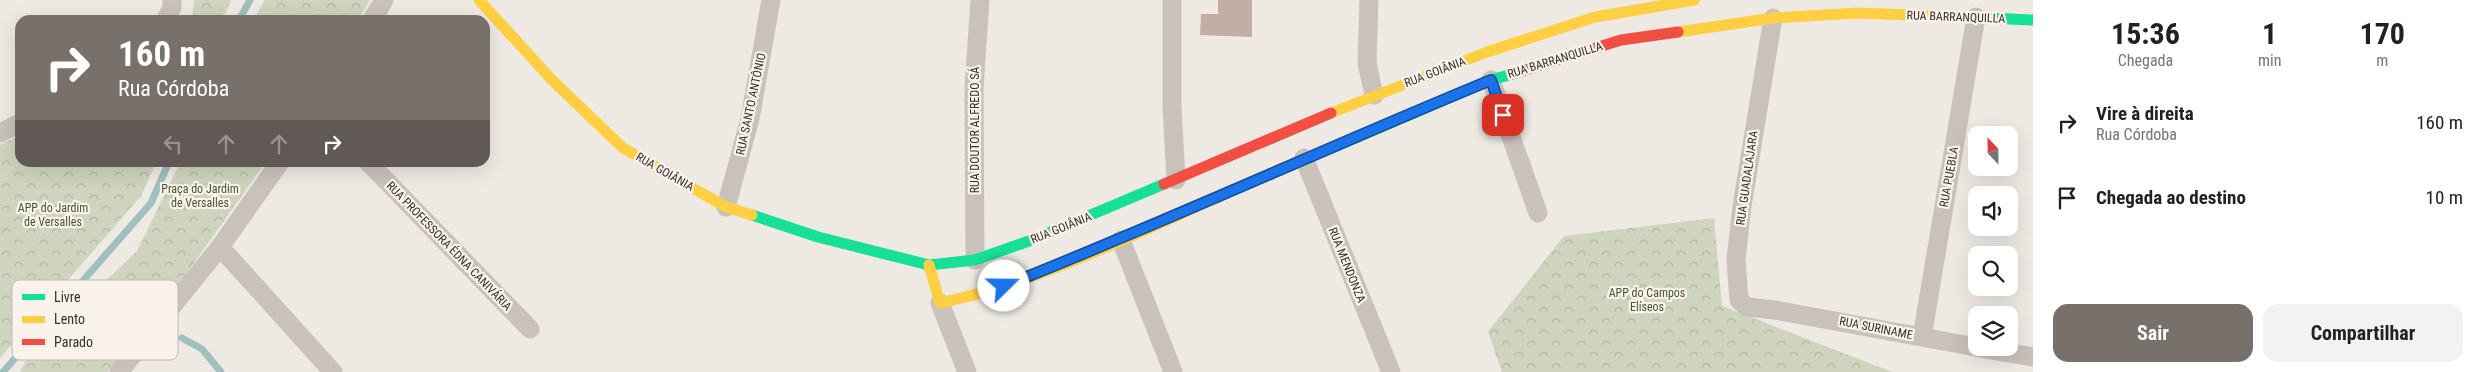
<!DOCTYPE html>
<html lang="pt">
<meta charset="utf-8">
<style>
:root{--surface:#fff;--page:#f2f2f2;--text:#202124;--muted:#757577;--accent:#78706b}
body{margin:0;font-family:"Roboto Condensed",sans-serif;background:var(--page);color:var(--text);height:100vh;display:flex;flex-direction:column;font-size:19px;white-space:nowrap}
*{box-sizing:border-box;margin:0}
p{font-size:16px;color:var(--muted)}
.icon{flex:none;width:28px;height:28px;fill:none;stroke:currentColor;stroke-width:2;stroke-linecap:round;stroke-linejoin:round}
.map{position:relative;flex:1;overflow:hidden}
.drawer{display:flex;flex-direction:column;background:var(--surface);width:450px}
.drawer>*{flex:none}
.hud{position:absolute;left:15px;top:15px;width:475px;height:152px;border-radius:15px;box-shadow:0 5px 20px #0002;background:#78706b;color:#fff;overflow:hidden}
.needle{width:32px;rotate:338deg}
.buttons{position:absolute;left:1968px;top:126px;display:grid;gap:10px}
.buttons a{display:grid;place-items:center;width:50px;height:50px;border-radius:10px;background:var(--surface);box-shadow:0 5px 20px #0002;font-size:25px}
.pin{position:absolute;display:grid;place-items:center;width:42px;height:42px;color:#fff;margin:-21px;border-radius:10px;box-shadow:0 2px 8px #0006}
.me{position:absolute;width:55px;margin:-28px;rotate:68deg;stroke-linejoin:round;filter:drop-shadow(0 0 4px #0008)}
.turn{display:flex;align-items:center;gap:18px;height:105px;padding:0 20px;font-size:22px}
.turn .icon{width:65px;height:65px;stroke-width:2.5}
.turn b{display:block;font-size:35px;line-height:42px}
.lanes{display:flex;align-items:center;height:48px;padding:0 20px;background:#0003;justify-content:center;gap:25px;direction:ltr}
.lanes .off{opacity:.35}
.eta{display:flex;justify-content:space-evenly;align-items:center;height:85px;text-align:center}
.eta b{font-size:30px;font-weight:700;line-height:35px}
.button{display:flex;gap:10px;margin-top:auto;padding:10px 20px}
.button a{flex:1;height:58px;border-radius:15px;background:var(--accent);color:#fff;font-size:20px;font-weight:700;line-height:58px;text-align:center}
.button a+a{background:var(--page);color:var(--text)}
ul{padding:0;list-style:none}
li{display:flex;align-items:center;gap:15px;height:75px;padding:0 20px}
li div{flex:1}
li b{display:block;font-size:19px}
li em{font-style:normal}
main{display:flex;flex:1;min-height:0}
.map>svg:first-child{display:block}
.forest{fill:url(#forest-crowns)}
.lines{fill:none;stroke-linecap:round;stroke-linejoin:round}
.stream{stroke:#a0bfbf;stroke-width:7}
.building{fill:#c1aea5}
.street{stroke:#c8c1bc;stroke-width:19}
.fast{stroke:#16e098;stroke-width:11}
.slow{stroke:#ffcf43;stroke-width:11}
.jam{stroke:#f24e42;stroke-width:11}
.route-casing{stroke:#114b97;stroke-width:12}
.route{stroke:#1a73e8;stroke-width:9}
.labels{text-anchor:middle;stroke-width:4.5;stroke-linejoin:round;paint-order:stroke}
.street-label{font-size:12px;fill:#392f2a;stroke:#faf3ec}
.park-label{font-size:12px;fill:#48562e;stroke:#faf3ec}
.key{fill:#faf3ec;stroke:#c0b8b2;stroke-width:1}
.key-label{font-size:14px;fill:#392f2a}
</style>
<main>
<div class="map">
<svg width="2033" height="372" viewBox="0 0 2033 372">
<defs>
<pattern id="forest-crowns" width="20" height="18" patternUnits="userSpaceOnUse" patternTransform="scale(1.25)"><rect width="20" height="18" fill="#cfd4be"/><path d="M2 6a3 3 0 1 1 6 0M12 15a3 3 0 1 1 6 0" fill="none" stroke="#b2b6a3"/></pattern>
</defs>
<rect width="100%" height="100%" fill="#eee9e3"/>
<g class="forest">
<polygon points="194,0 231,0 222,20 192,20"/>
<polygon points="265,0 370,0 358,20 253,20"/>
<polygon points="20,135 20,162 156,163 141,196 0,358 0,145"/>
<polygon points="180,163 265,163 158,314 107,372 20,372 28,356 137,251"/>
<polygon points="1714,218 1722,306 1892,372 1502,372 1488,332 1564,236"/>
</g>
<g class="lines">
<g class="stream">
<polyline points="239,20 250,0"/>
<polyline points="79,288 86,296"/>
<polyline points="182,338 202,349 221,372"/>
<polyline points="3,372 151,203 169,162"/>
</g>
</g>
<polygon class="building" points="1218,0 1252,0 1252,37 1200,35 1201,14 1218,14"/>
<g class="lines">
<g class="street">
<polyline points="1172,0 1172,107 1176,180"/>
<polyline points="1369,0 1367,63 1374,95"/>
<polyline points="1773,18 1742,206 1736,260 1739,300 1747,307 1775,310 1976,347"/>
<polyline points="166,20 172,7 172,0"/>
<polyline points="372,20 384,0"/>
<polyline points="1491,80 1538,213"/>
<polyline points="0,133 20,123"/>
<polyline points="1304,158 1391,372"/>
<polyline points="368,162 530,329"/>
<polyline points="726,207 750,119 771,0"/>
<polyline points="1121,240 1173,372"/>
<polyline points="220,247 333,372"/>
<polyline points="975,260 974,88 980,0"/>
<polyline points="940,303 967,372"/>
<polyline points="1922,337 1976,17"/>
<polyline points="1979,348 2033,357"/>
<polyline points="119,372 220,247 280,162"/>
</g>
<g class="fast">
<polyline points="1965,17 2033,20"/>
<polyline points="1229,192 1491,80 1512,74"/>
<polyline points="752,215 818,237 929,265 975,260 1029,241 1164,184"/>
</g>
<g class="slow">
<polyline points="479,0 552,80 623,148 726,207 752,215"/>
<polyline points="1678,32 1773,18 1857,13 1965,17"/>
<polyline points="1331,113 1487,52 1595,17 1694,0"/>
<path d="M929 265 940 303C1040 282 1135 234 1229 192"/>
</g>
<g class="jam">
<polyline points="1512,74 1621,40 1678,32"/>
<polyline points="1164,184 1331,113"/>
</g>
</g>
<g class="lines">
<defs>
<path id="route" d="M1004 286C1168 221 1328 147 1491 80L1503 115"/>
</defs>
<use href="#route" class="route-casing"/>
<use href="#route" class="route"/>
</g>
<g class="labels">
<g class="street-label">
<text transform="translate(1956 17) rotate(2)" y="4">RUA BARRANQUILLA</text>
<text transform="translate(1555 60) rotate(-17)" y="4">RUA BARRANQUILLA</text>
<text transform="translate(1435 72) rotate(-21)" y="4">RUA GOIÂNIA</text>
<text transform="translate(751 104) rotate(-78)" y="4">RUA SANTO ANTÔNIO</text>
<text transform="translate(975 130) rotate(-90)" y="4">RUA DOUTOR ALFREDO SÁ</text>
<text transform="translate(665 172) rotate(30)" y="4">RUA GOIÂNIA</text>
<text transform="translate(1949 177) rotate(-80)" y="4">RUA PUEBLA</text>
<text transform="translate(1747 178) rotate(-82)" y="4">RUA GUADALAJARA</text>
<text transform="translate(1061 228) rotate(-22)" y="4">RUA GOIÂNIA</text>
<text transform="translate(449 246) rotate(46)" y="4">RUA PROFESSORA ÉDNA CANIVÁRIA</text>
<text transform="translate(1347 265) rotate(68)" y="4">RUA MENDONZA</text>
<text transform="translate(1876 328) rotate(11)" y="4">RUA SURINAME</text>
</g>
<g class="park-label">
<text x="200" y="193">Praça do Jardim<tspan x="200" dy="14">de Versalles</tspan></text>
<text x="53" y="212">APP do Jardim<tspan x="53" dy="14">de Versalles</tspan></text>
<text x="1647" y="297">APP do Campos<tspan x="1647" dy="14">Elíseos</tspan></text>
</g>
</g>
<rect x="12" y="280" width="166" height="80" rx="8" class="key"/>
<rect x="22" y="294" width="23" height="6" fill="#16e098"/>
<rect x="22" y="316" width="23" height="7" fill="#ffcf43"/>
<rect x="22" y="339" width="23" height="6" fill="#f24e42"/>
<g class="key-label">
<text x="54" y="302">Livre</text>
<text x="54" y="324">Lento</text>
<text x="54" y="347">Parado</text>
</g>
</svg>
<div class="buttons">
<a><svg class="needle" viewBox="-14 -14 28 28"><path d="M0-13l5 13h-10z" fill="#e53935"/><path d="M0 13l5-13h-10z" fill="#757577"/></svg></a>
<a><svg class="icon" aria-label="sound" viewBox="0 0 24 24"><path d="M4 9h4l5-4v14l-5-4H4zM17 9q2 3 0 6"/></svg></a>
<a><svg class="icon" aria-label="search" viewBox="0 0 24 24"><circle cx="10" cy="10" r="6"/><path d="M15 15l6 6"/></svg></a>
<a><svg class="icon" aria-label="layers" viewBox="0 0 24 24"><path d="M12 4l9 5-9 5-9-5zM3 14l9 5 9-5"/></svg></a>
</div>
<div class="pin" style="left:1503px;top:115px;background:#d93025"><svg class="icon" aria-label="arrive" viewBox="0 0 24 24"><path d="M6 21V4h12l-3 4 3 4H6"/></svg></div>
<svg class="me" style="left:1004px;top:286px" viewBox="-20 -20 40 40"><circle r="19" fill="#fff"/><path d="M0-13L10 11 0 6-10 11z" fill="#1a73e8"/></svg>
<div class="hud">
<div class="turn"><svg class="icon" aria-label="right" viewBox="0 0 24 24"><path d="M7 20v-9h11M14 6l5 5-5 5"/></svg><div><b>160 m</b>Rua Córdoba</div></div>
<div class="lanes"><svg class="icon off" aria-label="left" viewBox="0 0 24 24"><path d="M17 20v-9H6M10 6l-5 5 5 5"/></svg><svg class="icon off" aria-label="ahead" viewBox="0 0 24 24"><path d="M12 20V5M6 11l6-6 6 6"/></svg><svg class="icon off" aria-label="ahead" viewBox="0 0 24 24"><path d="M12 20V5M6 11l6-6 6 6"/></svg><svg class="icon" aria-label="right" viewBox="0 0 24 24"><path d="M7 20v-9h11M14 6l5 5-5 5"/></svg></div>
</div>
</div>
<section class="drawer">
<div class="eta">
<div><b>15:36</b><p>Chegada</p></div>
<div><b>1</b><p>min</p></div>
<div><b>170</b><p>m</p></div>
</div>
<ul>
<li><svg class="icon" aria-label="right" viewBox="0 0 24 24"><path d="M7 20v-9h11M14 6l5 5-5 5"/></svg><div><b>Vire à direita</b><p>Rua Córdoba</p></div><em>160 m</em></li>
<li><svg class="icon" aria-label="arrive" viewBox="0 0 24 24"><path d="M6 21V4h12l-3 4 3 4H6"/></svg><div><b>Chegada ao destino</b></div><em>10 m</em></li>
</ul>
<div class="button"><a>Sair</a><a>Compartilhar</a></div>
</section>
</main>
